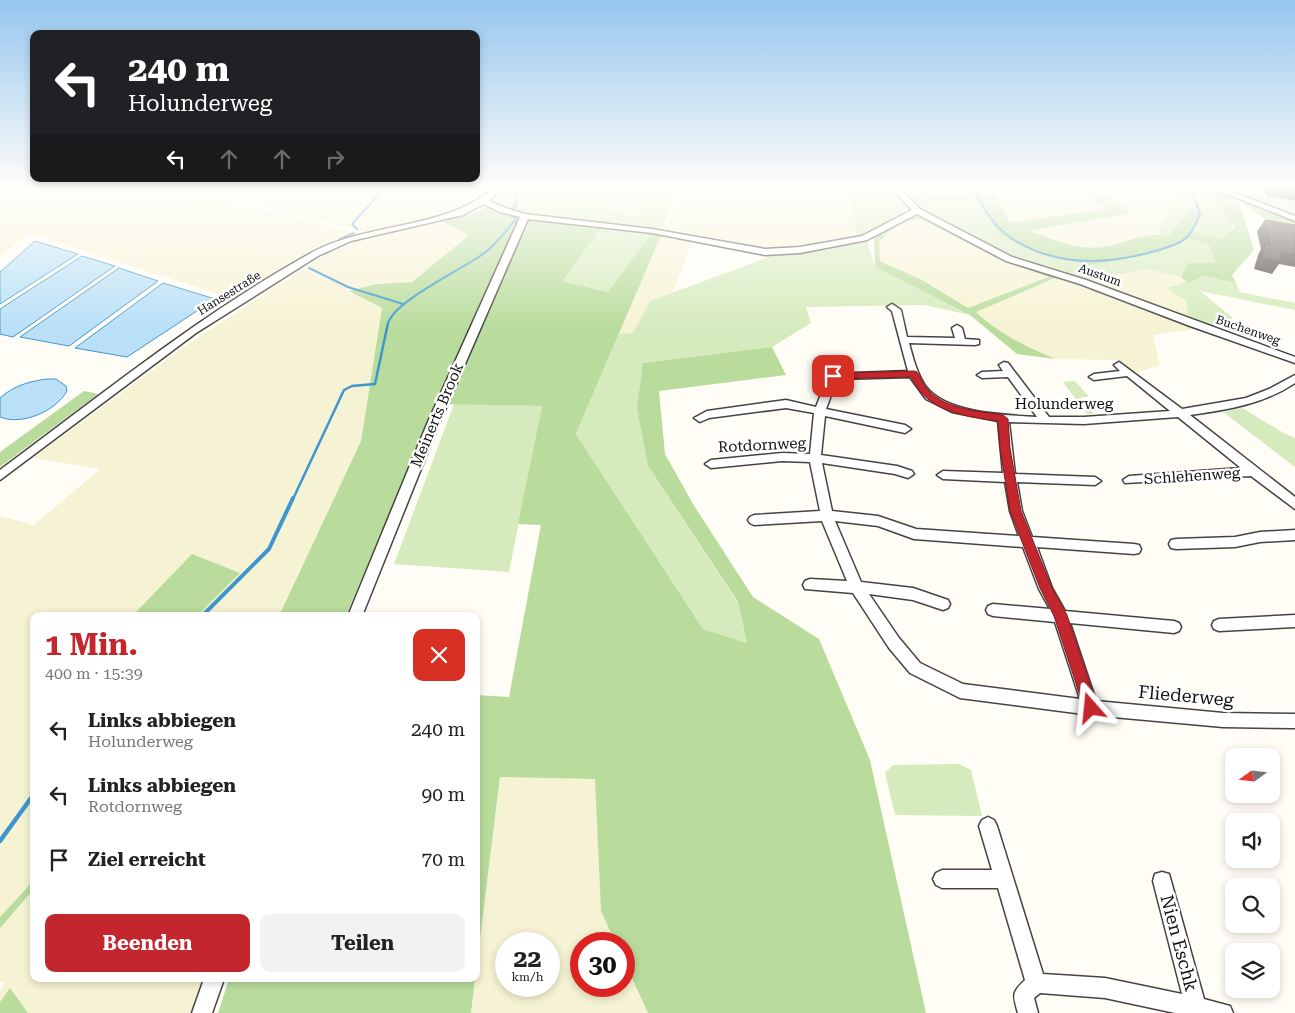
<!DOCTYPE html>
<html lang="de">
<meta charset="utf-8">
<style>
:root{--surface:#fff;--page:#f2f2f2;--text:#222;--muted:#767676;--accent:#c4262e}
body{margin:0;font-family:"Roboto Serif",serif;background:var(--page);color:var(--text);height:100vh;display:flex;flex-direction:column;font-size:19px;white-space:nowrap}
*{box-sizing:border-box;margin:0}
p{font-size:16px;color:var(--muted)}
.icon{flex:none;width:28px;height:28px;fill:none;stroke:currentColor;stroke-width:2;stroke-linecap:round;stroke-linejoin:round}
.map{position:relative;flex:1;overflow:hidden}
.side{position:absolute;left:30px;top:612px;width:450px;height:370px;display:flex;flex-direction:column;background:var(--surface);border-radius:10px;box-shadow:0 2px 8px #0003}
.side>*{flex:none}
.top-card{position:absolute;left:30px;top:30px;width:450px;height:152px;border-radius:10px;box-shadow:0 2px 8px #0003;background:#202124;color:#fff;overflow:hidden}
.needle{width:32px;rotate:255deg}
.tools{position:absolute;left:1225px;top:748px;display:grid;gap:10px}
.tools a{display:grid;place-items:center;width:55px;height:55px;border-radius:10px;background:var(--surface);box-shadow:0 2px 8px #0003;font-size:25px}
.speed{position:absolute;left:495px;top:932px;display:flex;gap:10px;font-size:25px;font-weight:700;text-align:center}
.speed>*{display:grid;place-content:center;width:65px;height:65px;border-radius:50%;background:var(--surface);box-shadow:0 2px 8px #0003;line-height:1}
.speed small{font-size:12px;font-weight:400}
.speed .limit{border:8px solid #d22;background:#fff;color:#111}
.pin{position:absolute;display:grid;place-items:center;width:42px;height:42px;color:#fff;margin:-21px;border-radius:10px;box-shadow:0 2px 8px #0006}
.me{position:absolute;width:55px;margin:-28px;rotate:342deg;stroke-linejoin:round;filter:drop-shadow(0 0 4px #0008)}
.turn{display:flex;align-items:center;gap:18px;height:105px;padding:0 15px;font-size:22px}
.turn .icon{width:65px;height:65px;stroke-width:2.5}
.turn b{display:block;font-size:35px;line-height:42px}
.lanes{display:flex;align-items:center;height:48px;padding:0 15px;background:#0003;justify-content:center;gap:25px;direction:ltr}
.lanes .off{opacity:.35}
.round{display:grid;place-items:center;flex:none;width:52px;height:52px;border-radius:10px;background:var(--page)}
.head{display:flex;align-items:center;justify-content:space-between;height:85px;padding:0 15px}
h1{font-size:30px;font-weight:700;line-height:38px;color:var(--accent)}
.cta{display:flex;gap:10px;margin-top:auto;padding:10px 15px}
.cta a{flex:1;height:58px;border-radius:10px;background:var(--accent);color:#fff;font-size:20px;font-weight:700;line-height:58px;text-align:center}
.cta a+a{background:var(--page);color:var(--text)}
ul{padding:0;list-style:none}
li{display:flex;align-items:center;gap:15px;height:65px;padding:0 15px}
li div{flex:1}
li b{display:block;font-size:19px}
li em{font-style:normal}
.map>svg:first-child{display:block}
.farmland{fill:#f6f3d4;fill-rule:evenodd}
.green{fill:#d5ebbd}
.forest{fill:#b9dc9c;fill-rule:evenodd}
.pitch{fill:#e6f2cf}
.water{fill:#b9e0f7;stroke:#3f96cf}
.lines{fill:none;stroke-linecap:round;stroke-linejoin:round}
.stream-far3{stroke:#3f96cf;stroke-width:2}
.stream-far2{stroke:#3f96cf;stroke-width:2.5}
.stream-far1{stroke:#3f96cf;stroke-width:4}
.stream{stroke:#3f96cf;stroke-width:4.5}
.minor-casing{stroke:#444;stroke-width:3}
.minor{fill:#fff;fill-rule:evenodd}
.wall{fill:#4d4742}
.building{fill:#5a524d;stroke:#3f3936}
.route{fill:#c4262e;stroke:#7f191e}
.labels{text-anchor:middle;stroke-width:5;stroke-linejoin:round;paint-order:stroke}
.far-street-label{font-size:12px;fill:#111;stroke:#fff}
.street-label{font-size:15px;fill:#111;stroke:#fff}
.near-street-label{font-size:18px;fill:#111;stroke:#fff}
</style>
<div class="map">
<svg width="1295" height="1013" viewBox="0 0 1295 1013">
<rect width="100%" height="100%" fill="#fffdf5"/>
<g class="farmland">
<polygon points="0,187 174,187 355,233 326,245 234,299 28,233 0,257"/>
<polygon points="182,187 494,187 478,201 449,214 366,232"/>
<polygon points="597,187 850,187 857,238 811,246 765,250 667,232 666,230 679,203 680,191 628,193"/>
<polygon points="897,187 968,187 973,196 905,195"/>
<polygon points="1009,187 1150,187 1180,197 1157,233 1100,248 1063,243 1028,231 1131,213 1097,191 1085,194 1107,209 1010,223 993,191"/>
<polygon points="922,220 997,258 1048,277 968,308 922,280 880,261 879,245 893,227 906,221"/>
<polygon points="443,222 469,234 412,282 376,284 349,291 382,308 361,441 279,616 34,616 34,880 0,917 0,516 34,525 100,469 33,458 188,344 304,269 334,284 305,268 324,256 353,242 368,237"/>
<polygon points="662,233 693,240 673,292 650,301 633,333 619,334"/>
<polygon points="1146,269 1181,277 1188,283 1168,287 1186,301 1189,320 1087,281"/>
<polygon points="1055,278 1060,278 1105,293 1197,329 1153,335 1160,365 1136,373 1117,360 1055,359 1025,346 994,327 975,312"/>
<path d="M500 777 596 779 601 911 616 944H581V986H624V961L648 1013H471ZM506 944H549V986H506Z"/>
<polygon points="34,889 34,979 214,979 202,1013 28,1013 10,988 0,1002 0,990 5,983 0,982 0,928"/>
</g>
<g class="green">
<polygon points="509,187 597,187 628,193 676,191 661,231 526,215 504,209 492,202"/>
<polygon points="850,187 892,187 913,209 857,238"/>
<polygon points="1150,187 1206,187 1234,226 1219,239 1193,231 1203,214 1168,236 1157,233 1180,197"/>
<polygon points="1212,187 1255,187 1259,196 1295,202 1295,219"/>
<polygon points="905,195 973,196 999,235 1040,254 1089,265 1157,253 1189,239 1209,245 1217,263 1188,263 1181,277 1146,269 1087,281 1010,257 926,213"/>
<polygon points="602,227 652,232 608,292 562,281"/>
<polygon points="866,239 875,267 970,315 924,305 806,307 811,323 772,347 643,363 648,466 738,603 747,643 703,629 576,434 619,334 633,333 650,301 769,257 766,254"/>
<polygon points="1204,276 1236,283 1240,292 1295,303 1295,310 1200,291 1233,318 1211,327 1189,320 1186,301 1167,288"/>
<polygon points="1075,381 1089,397 1081,397 1094,414 1087,414 1063,382"/>
<polygon points="454,404 542,406 509,572 394,564"/>
<polygon points="1242,408 1282,432 1295,438 1295,467 1223,412"/>
<polygon points="959,764 971,770 982,816 895,815 885,773 893,765"/>
</g>
<g class="forest">
<path d="M968 187H992L1010 223 1106 209 1084 194 1097 191 1132 213 1029 231C1052 239 1076 250 1101 247 1124 245 1145 230 1168 236L1192 210 1204 213 1194 231 1219 239 1235 227 1206 187 1237 196 1254 250 1232 275 1236 283 1204 276 1188 283 1181 277 1188 263H1216L1209 245 1189 239 1158 253 1089 265 1040 254 999 235Z"/>
<polygon points="1243,200 1295,220 1295,230 1277,228 1247,207"/>
<polygon points="490,204 524,217 602,227 562,281 608,292 652,232 662,233 576,434 703,629 747,643 738,602 648,466 637,408 643,363 772,347 786,375 659,391 665,454 693,504 753,597 819,639 870,760 926,1013 648,1013 624,961 624,944 616,944 601,911 595,779 500,777 476,971 476,695 509,697 541,525 518,524 542,406 435,404 346,616 279,616 361,441 382,308 349,291 376,284 412,282 469,235 443,222 480,211"/>
<path d="M916 214H921L978 245 1201 328 1072 282 1055 278 976 312C999 334 1026 346 1055 359L1017 354 970 315 875 267 874 237ZM922 220 997 258 1048 277 968 308 922 280 880 261 879 245C888 227 902 220 922 220Z"/>
<polygon points="84,391 98,394 0,467 0,452"/>
<polygon points="192,554 240,573 197,616 135,616 137,611"/>
<polygon points="34,880 34,889 0,928 0,917"/>
<polygon points="229,979 475,979 471,1013 218,1013"/>
<polygon points="10,988 28,1013 0,1013 0,1002"/>
</g>
<polygon class="pitch" points="607,204 648,207 644,216 603,212"/>
<g class="water">
<polygon points="35,241 78,254 0,304 0,272"/>
<polygon points="82,256 115,266 13,337 0,334 0,309"/>
<polygon points="119,268 158,281 69,346 20,337"/>
<polygon points="163,283 215,299 127,357 75,348"/>
<path d="M47 379H56L66 386 67 391C56 411 22 426 0 417V398C13 386 30 381 47 379Z"/>
</g>
<g class="lines">
<g class="stream-far3">
<path d="M972 187C982 206 993 226 1011 238 1055 267 1107 265 1155 251 1165 248 1179 245 1187 237 1193 231 1196 222 1200 214L1191 187"/>
<polyline points="357,229 352,224 386,187"/>
<polyline points="340,239 354,233"/>
<polyline points="311,260 323,253"/>
<polyline points="309,268 348,287 403,304"/>
<path d="M388 324C392 302 463 269 483 254 496 245 505 232 515 220V217L509 215 516 204 515 187"/>
</g>
<polyline class="stream-far2" points="293,499 344,390 352,386 375,384 388,323"/>
<polyline class="stream-far1" points="202,616 269,549 293,498"/>
<polyline class="stream" points="0,841 34,794"/>
<defs>
<g id="minor">
<path d="M495 187H503L489 201 506 208 525 214 652 229 765 249 800 247 862 236 912 210 891 187H899L920 209 1012 257 1086 280 1295 357V363L1190 326 1080 284 1006 261 917 214 867 240 800 253 765 255 652 233 528 219 439 424 362 616H348L427 424 520 217 500 212 484 204 463 215 351 241 318 256 196 333 0 480V470C101 395 201 314 311 253 369 221 445 231 495 187Z"/>
<polygon points="1209,187 1220,187 1295,216 1295,221"/>
<path d="M892 304 901 310 907 337 955 338 952 328 957 325 962 328 965 339 979 340V344L975 345 909 343C913 358 917 374 926 387 947 414 1006 415 1037 417L1008 377 982 378 977 375 982 372 1003 371 999 365 1004 362 1008 363 1049 417H1084L1170 411 1127 376 1094 380 1089 377 1094 374 1120 371 1114 365 1119 362 1182 409 1246 398 1269 389 1295 375V383C1264 404 1227 410 1190 415L1295 497V509L1251 476 1125 483 1123 480 1129 476 1241 468 1178 417 1084 424 1009 422 1015 474 1095 477 1101 481 1095 485 1017 482 1022 511 1032 537 1134 544 1139 545 1141 549 1139 553 1134 554 1037 547 1052 588 1065 611 1174 621 1179 623 1181 627 1179 631 1174 633 1070 623 1096 701 1223 713 1295 714V728L1223 727 1091 715 960 698 910 673 889 648 853 593 805 589 803 585 805 581 810 579 847 581 822 521 754 525 750 523 748 520 750 517 754 515 820 511 810 462 782 461 711 468 705 464 711 460 782 453 810 454 814 413 786 408 709 418 700 422 694 418 707 411 786 400 816 407 829 374 908 371 892 311 887 307ZM910 377 926 399 952 412 998 421 1003 473 943 471 937 475 943 479 1005 482 1010 511 1019 536 916 529 878 516 832 511 822 463 895 474 908 478 914 474 912 471 897 466 821 455 825 416 905 433 911 429 905 425 826 409 837 379ZM835 521 878 526 914 539 1023 547 1039 589 1050 609 993 604 988 606 986 610 988 614 993 616 1055 622 1080 699 963 684 920 663 899 638 869 594 913 600 943 610 948 608 950 604 948 600 913 588 861 582Z"/>
<polygon points="1295,530 1295,540 1260,542 1235,547 1176,549 1171,548 1169,544 1171,540 1176,539 1235,537 1260,532"/>
<polygon points="1295,615 1295,627 1219,631 1214,629 1212,625 1214,621 1219,619"/>
<path d="M988 817 994 820 997 826 1043 974 1105 978 1182 994 1153 881 1155 874 1162 872 1169 874 1171 881 1204 999 1230 1006 1233 1013H1175L1105 998 1040 993 1034 998 1038 1013H1018C1013 995 1011 993 1025 980L998 888H942L936 885 933 879 936 873 942 870H992L979 826 982 820Z"/>
<polygon points="204,979 224,979 212,1013 192,1013"/>
</g>
</defs>
<use href="#minor" class="minor-casing"/>
<use href="#minor" class="minor"/>
</g>
<g class="wall">
<polygon points="1264,187 1295,187 1295,201 1266,196"/>
<polygon points="1265,220 1295,225 1295,267 1279,264 1272,274 1254,269 1258,255 1261,249 1257,231"/>
</g>
<g class="building">
<polygon points="1284,187 1295,187 1295,189"/>
<polygon points="1265,220 1295,225 1295,255 1282,252 1280,263 1261,258 1265,244 1270,245"/>
</g>
<linearGradient id="sky" x2="0" y2="1"><stop stop-color="#95c6ee"/><stop offset="0.57" stop-color="#fffefa"/><stop offset="1" stop-color="#fffefa" stop-opacity="0"/></linearGradient>
<rect width="1295" height="329" fill="url(#sky)"/>
<path class="route" d="M914 371 917 372C920 376 922 382 925 386 940 409 978 411 1003 415L1008 419 1010 448 1021 511 1052 588 1067 615 1098 708 1096 712 1091 714 1086 712 1084 708 1054 616 1040 588 1010 511 1000 448 998 421C964 416 927 412 911 377L833 379 828 376 833 373Z"/>
<g class="labels">
<g class="far-street-label">
<text transform="translate(1100 275) rotate(20)" y="4">Austum</text>
<text transform="translate(229 293) rotate(-32)" y="4">Hansestraße</text>
<text transform="translate(1248 330) rotate(19)" y="4">Buchenweg</text>
</g>
<g class="street-label">
<text x="1064" y="409">Holunderweg</text>
<text transform="translate(437 415) rotate(-67)" y="5">Meinerts Brook</text>
<text transform="translate(762 445) rotate(-3)" y="5">Rotdornweg</text>
<text transform="translate(1192 476) rotate(-4)" y="5">Schlehenweg</text>
</g>
<g class="near-street-label">
<text transform="translate(1186 696) rotate(5)" y="6">Fliederweg</text>
<text transform="translate(1179 943) rotate(75)" y="6">Nien Eschk</text>
</g>
</g>
</svg>
<div class="tools">
<a><svg class="needle" viewBox="-14 -14 28 28"><path d="M0-13l5 13h-10z" fill="#e53935"/><path d="M0 13l5-13h-10z" fill="#767676"/></svg></a>
<a><svg class="icon" aria-label="sound" viewBox="0 0 24 24"><path d="M4 9h4l5-4v14l-5-4H4zM17 9q2 3 0 6"/></svg></a>
<a><svg class="icon" aria-label="search" viewBox="0 0 24 24"><circle cx="10" cy="10" r="6"/><path d="M15 15l6 6"/></svg></a>
<a><svg class="icon" aria-label="layers" viewBox="0 0 24 24"><path d="M12 4l9 5-9 5-9-5zM3 14l9 5 9-5"/></svg></a>
</div>
<div class="speed"><div>22<small>km/h</small></div><div class="limit">30</div></div>
<div class="pin" style="left:833px;top:376px;background:#d93025"><svg class="icon" aria-label="arrive" viewBox="0 0 24 24"><path d="M6 21V4h12l-3 4 3 4H6"/></svg></div>
<svg class="me" style="left:1091px;top:708px" viewBox="-20 -20 40 40"><path d="M0-17L14 15 0 8-14 15z" fill="#c4262e" stroke="#fff" stroke-width="4"/></svg>
<div class="top-card">
<div class="turn"><svg class="icon" aria-label="left" viewBox="0 0 24 24"><path d="M17 20v-9H6M10 6l-5 5 5 5"/></svg><div><b>240 m</b>Holunderweg</div></div>
<div class="lanes"><svg class="icon" aria-label="left" viewBox="0 0 24 24"><path d="M17 20v-9H6M10 6l-5 5 5 5"/></svg><svg class="icon off" aria-label="ahead" viewBox="0 0 24 24"><path d="M12 20V5M6 11l6-6 6 6"/></svg><svg class="icon off" aria-label="ahead" viewBox="0 0 24 24"><path d="M12 20V5M6 11l6-6 6 6"/></svg><svg class="icon off" aria-label="right" viewBox="0 0 24 24"><path d="M7 20v-9h11M14 6l5 5-5 5"/></svg></div>
</div>
<section class="side">
<div class="head"><div><h1>1 Min.</h1><p>400 m · 15:39</p></div><a class="round" style="background:#d93025;color:#fff"><svg class="icon" aria-label="close" viewBox="0 0 24 24"><path d="M6 6l12 12M18 6L6 18"/></svg></a></div>
<ul>
<li><svg class="icon" aria-label="left" viewBox="0 0 24 24"><path d="M17 20v-9H6M10 6l-5 5 5 5"/></svg><div><b>Links abbiegen</b><p>Holunderweg</p></div><em>240 m</em></li>
<li><svg class="icon" aria-label="left" viewBox="0 0 24 24"><path d="M17 20v-9H6M10 6l-5 5 5 5"/></svg><div><b>Links abbiegen</b><p>Rotdornweg</p></div><em>90 m</em></li>
<li><svg class="icon" aria-label="arrive" viewBox="0 0 24 24"><path d="M6 21V4h12l-3 4 3 4H6"/></svg><div><b>Ziel erreicht</b></div><em>70 m</em></li>
</ul>
<div class="cta"><a>Beenden</a><a>Teilen</a></div>
</section>
</div>
